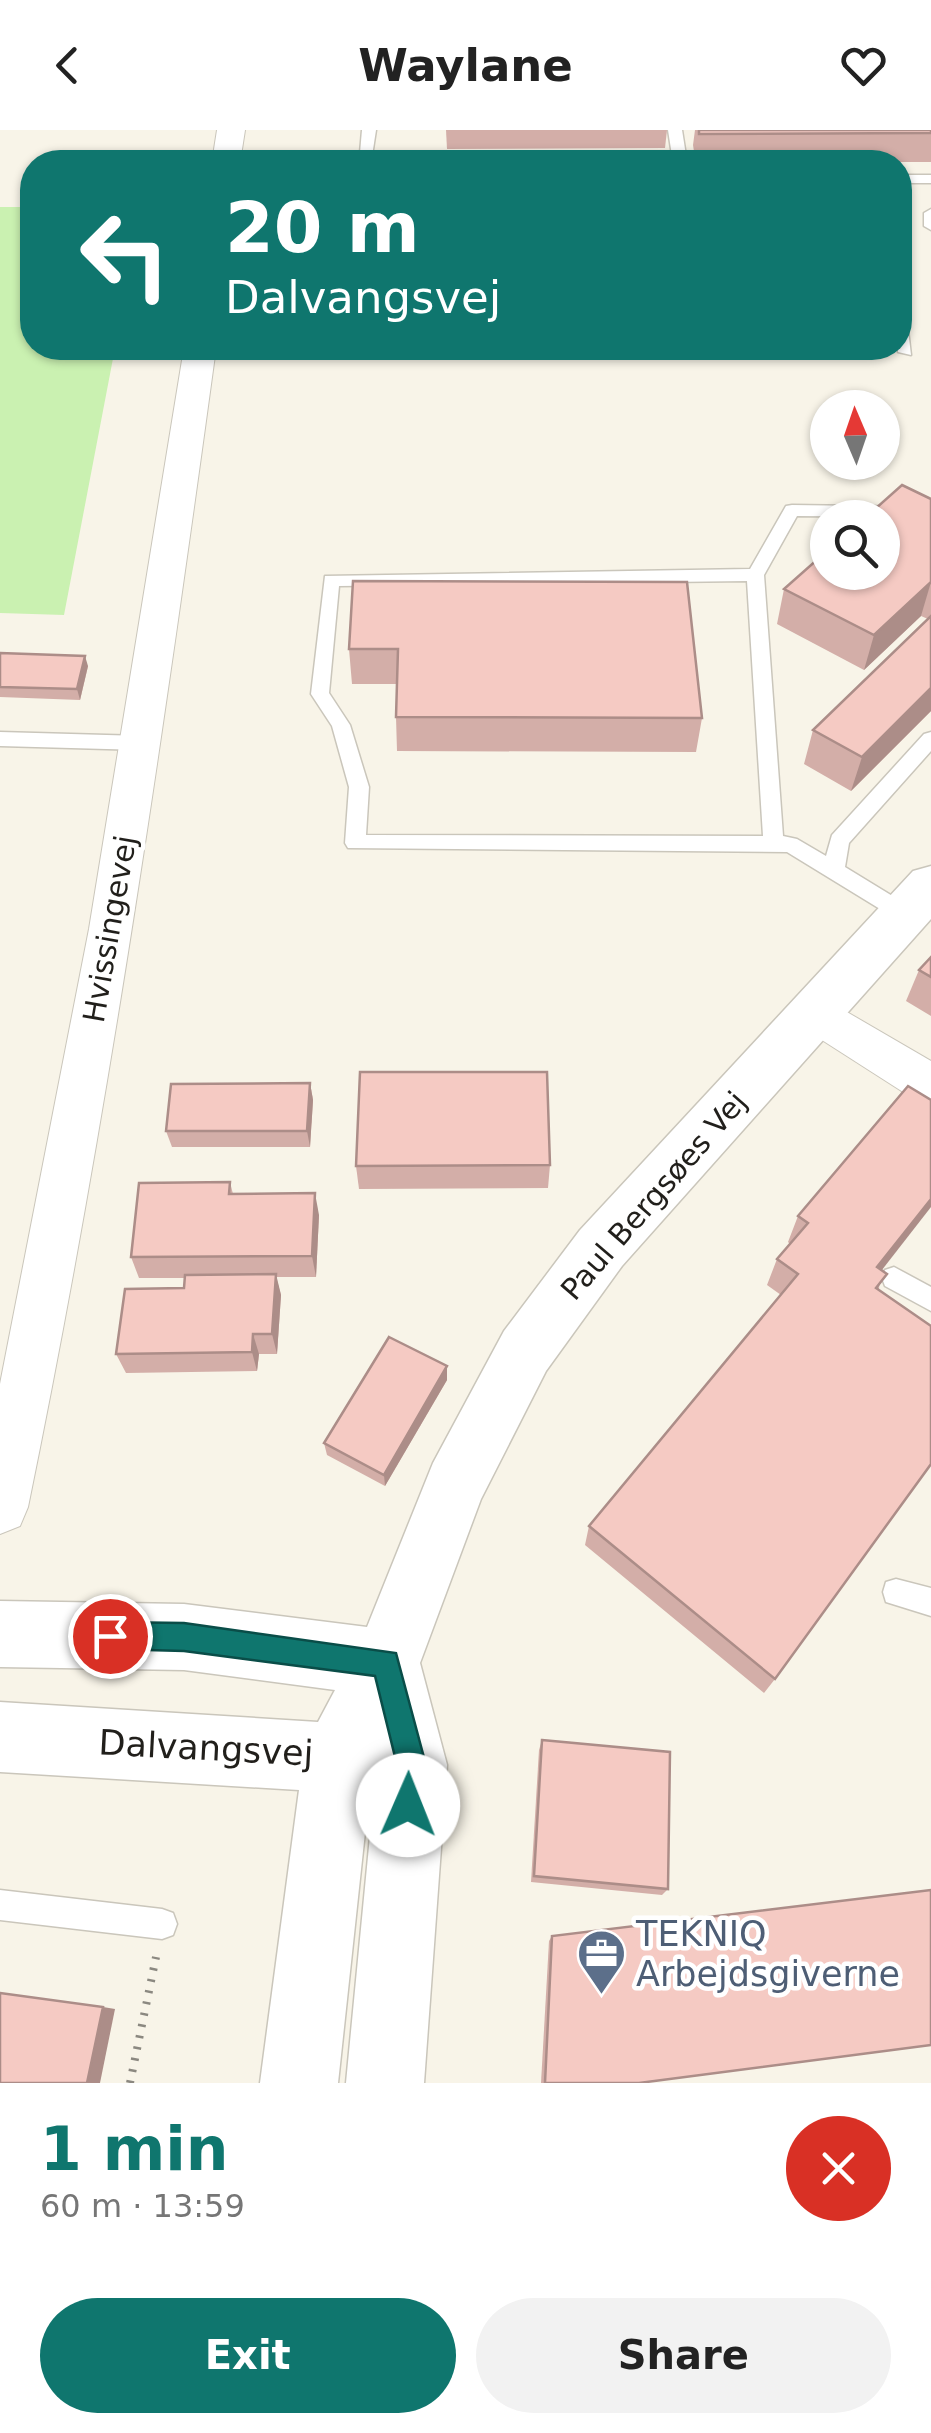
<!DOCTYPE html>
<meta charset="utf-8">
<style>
:root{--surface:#fff;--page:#f2f2f2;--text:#222;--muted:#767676;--accent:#0f766e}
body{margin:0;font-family:"DejaVu Sans",sans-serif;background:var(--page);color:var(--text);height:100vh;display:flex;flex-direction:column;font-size:38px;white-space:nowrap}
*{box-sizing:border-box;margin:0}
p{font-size:32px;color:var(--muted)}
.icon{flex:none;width:55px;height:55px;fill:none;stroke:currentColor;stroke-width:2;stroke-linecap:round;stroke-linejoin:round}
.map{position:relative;height:1953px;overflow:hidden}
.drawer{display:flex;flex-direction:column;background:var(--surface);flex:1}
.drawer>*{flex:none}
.hud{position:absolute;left:20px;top:20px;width:892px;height:210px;border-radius:40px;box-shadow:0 2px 8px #0004;background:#0f766e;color:#fff;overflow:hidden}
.needle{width:65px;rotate:358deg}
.fabs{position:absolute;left:810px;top:260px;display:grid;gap:20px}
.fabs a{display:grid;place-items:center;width:90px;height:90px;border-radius:50%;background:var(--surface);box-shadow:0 2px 8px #0004;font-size:50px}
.pin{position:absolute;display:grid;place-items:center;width:85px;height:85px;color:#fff;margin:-42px;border:5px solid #fff;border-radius:50%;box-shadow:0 2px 10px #0007}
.me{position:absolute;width:110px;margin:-55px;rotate:1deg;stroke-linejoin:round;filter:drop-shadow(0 0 8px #0008)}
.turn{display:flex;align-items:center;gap:35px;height:210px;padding:0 40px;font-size:45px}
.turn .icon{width:130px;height:130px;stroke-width:2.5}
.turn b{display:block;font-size:70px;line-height:85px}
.round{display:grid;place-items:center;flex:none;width:105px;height:105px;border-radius:52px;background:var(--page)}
.summary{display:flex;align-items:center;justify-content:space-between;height:170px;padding:0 40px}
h1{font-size:60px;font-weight:700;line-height:75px;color:var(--accent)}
.cta{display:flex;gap:20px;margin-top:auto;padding:20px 40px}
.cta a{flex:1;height:115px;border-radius:60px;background:var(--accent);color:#fff;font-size:40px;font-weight:700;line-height:115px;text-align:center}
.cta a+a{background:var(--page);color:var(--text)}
header{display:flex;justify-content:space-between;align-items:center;height:130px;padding:0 40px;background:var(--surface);font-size:45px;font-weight:700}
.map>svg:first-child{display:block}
.green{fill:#caf1b1}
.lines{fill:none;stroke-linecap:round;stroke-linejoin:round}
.service-casing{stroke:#cac6bb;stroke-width:3}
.minor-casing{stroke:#cac6bb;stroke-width:2}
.tertiary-casing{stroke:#cac6bb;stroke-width:3}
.path{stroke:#8b8880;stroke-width:8;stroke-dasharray:2.5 9;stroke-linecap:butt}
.service{fill:#fff;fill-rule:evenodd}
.minor{fill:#fff;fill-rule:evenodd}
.tertiary{fill:#fff;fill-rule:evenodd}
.wall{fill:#d3aea8}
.shaded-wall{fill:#ac8d88}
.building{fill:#f5cac3;stroke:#ac8d88;stroke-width:2.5}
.route{fill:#0f766e;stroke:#0a4d48;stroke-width:2.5}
.labels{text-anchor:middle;stroke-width:9;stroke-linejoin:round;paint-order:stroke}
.street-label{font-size:30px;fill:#211f1b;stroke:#fff}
.near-street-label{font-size:35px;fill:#211f1b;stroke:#fff}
.near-service-label{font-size:35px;fill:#4e5e75;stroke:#fff;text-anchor:start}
</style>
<header><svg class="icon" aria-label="back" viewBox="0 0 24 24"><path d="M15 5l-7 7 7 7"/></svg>Waylane<svg class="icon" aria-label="heart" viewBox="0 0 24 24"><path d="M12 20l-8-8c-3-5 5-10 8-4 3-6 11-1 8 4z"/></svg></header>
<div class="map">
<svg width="931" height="1953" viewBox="0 0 931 1953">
<rect width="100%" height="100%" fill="#f8f4e8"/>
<polygon class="green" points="0,77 32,77 32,218 115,218 64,485 0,483"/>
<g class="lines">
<defs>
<g id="service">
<polygon points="362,0 376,0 372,26 360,23"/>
<polygon points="668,0 682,0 687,32 673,32"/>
<rect x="900" y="45" width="31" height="8"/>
<polygon points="931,79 931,100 924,96 924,83"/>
<polygon points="900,195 908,200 911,225 898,222"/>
<path d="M792 375 931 377V387L797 386 764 445 783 706 797 709 826 726 832 705 924 604 931 602V621L849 713 845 737 912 778 915 784 912 790H898L787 722 348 718 345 713 349 657 332 596 311 564 325 446 750 439 786 376ZM747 451 763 706 366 705 369 657 350 595 329 563 339 456Z"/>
<polygon points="0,602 142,606 152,613 142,620 0,616"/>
<polygon points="894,1137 931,1157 931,1181 885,1156 882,1148 885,1140"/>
<polygon points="896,1449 931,1458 931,1486 886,1472 883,1462 886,1452"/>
<polygon points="0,1760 162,1779 173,1783 177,1794 173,1805 162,1809 0,1790"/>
</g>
<g id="minor">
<polygon points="217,0 245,0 240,32 212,32"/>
<path d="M184 218H216C163 606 107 993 28 1377L20 1396 0 1404V1254L89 799Z"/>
<polygon points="816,864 931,931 931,975 914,969 800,896 793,883 800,870"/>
</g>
<polygon id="tertiary" points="931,736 931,789 622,1136 546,1241 481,1369 420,1533 447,1635 424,1953 346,1953 374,1665 369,1665 338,1953 260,1953 299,1660 0,1642 0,1572 318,1592 335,1560 184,1540 0,1537 0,1471 184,1474 367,1497 433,1333 504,1201 580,1100 913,741"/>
</defs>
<use href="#service" class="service-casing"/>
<use href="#minor" class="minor-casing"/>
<use href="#tertiary" class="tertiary-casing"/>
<polyline class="path" points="130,1953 156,1827"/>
<use href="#service" class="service"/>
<use href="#minor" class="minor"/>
<use href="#tertiary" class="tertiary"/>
</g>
<g class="wall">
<polygon points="446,0 667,0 665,18 447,19"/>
<polygon points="695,0 931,0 931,32 672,32 673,28 695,28 693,15"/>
<polygon points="931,369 931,581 851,661 804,634 813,600 928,489 921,486 864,540 777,494 784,459"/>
<polygon points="353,451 702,588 696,622 397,621 396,587 397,554 352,554 349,519"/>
<polygon points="0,523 88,536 80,570 0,567"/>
<polygon points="931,827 931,886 906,871 919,840"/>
<polygon points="310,953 313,970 310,1017 172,1017 166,1001"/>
<polygon points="550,1035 548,1058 359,1059 356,1036"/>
<polygon points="230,1052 233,1064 319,1085 316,1147 276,1147 281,1165 277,1224 259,1224 257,1241 126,1243 116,1224 184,1158 185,1148 139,1148 131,1127"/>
<polygon points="798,1086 881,1140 879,1159 775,1549 764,1563 585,1415 589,1396 781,1165 767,1155 777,1129 790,1114 788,1112"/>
<polygon points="447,1236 447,1250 385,1356 327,1325 324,1313"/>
<polygon points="542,1610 668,1759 662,1765 531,1752 539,1620"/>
<polygon points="552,1806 639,1953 541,1953 549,1811"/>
</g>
<g class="shaded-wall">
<polygon points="931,452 921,486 864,540 874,505"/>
<polygon points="85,526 88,536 80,570 77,559"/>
<polygon points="931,558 931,581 851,661 862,627"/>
<polygon points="310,953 313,970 310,1017 307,1001"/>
<polygon points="315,1063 319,1085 316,1147 312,1126"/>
<polygon points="931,1069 931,1077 864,1163 877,1137"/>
<polygon points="276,1144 281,1165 277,1224 272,1204"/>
<polygon points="253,1204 259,1224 257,1241 252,1222"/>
<polygon points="447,1236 447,1250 385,1356 384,1345"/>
<polygon points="103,1877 115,1879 100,1953 87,1953"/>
</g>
<g class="building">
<polygon points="699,0 931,0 931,3 699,4"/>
<polygon points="673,28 730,28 730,32 674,32"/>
<polygon points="902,355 931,369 931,452 874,505 784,459 828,420 828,442 882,442 882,388 865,388"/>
<polygon points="353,451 687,452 702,588 396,587 398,519 349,519"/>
<polygon points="931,486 931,558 862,627 813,600"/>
<polygon points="0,523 85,526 77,559 0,557"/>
<polygon points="931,827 931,847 919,840"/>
<polygon points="360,942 547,942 550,1035 356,1036"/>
<polygon points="310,953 307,1001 166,1001 171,954"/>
<polygon points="908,956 931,970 931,1069 877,1137 887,1144 876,1158 931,1196 931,1334 775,1549 589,1396 798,1144 777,1129 808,1093 798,1086"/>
<polygon points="230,1052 229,1064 315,1063 312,1126 131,1127 139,1053"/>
<polygon points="276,1144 272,1204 253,1204 252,1222 116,1224 125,1159 184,1158 185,1145"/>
<polygon points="389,1207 447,1236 384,1345 324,1313"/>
<polygon points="542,1610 670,1622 668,1759 534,1746"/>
<polygon points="931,1760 931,1915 639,1953 545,1953 552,1806"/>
<polygon points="0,1863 103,1877 87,1953 0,1953"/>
</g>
<polygon class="route" points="110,1492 184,1493 396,1523 426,1635 419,1685 408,1690 398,1685 394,1675 397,1635 375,1546 184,1521 110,1519 100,1515 96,1506 100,1496"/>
<defs>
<symbol id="office-pin" viewBox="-11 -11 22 30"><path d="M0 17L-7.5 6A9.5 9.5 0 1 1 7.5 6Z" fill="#5c6f8a" stroke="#fff"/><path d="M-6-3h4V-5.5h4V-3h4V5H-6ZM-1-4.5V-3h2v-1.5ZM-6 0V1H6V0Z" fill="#fff"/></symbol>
</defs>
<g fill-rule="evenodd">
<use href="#office-pin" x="574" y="1796" width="55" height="75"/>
</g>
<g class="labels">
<g class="street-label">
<text transform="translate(110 799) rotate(-80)" y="10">Hvissingevej</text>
<text transform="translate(654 1066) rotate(-49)" y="10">Paul Bergsøes Vej</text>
</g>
<g class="near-street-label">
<text transform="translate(206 1618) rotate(3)" y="12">Dalvangsvej</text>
</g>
<g class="near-service-label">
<text x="636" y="1816">TEKNIQ<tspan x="636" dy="40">Arbejdsgiverne</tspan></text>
</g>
</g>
</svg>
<div class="fabs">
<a><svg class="needle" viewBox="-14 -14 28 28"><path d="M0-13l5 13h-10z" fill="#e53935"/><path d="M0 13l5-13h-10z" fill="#767676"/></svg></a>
<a><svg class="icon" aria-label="search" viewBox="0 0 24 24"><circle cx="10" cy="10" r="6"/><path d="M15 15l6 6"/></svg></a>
</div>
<div class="pin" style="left:110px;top:1506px;background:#d93025"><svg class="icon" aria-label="arrive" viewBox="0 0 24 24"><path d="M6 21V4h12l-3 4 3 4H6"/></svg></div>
<svg class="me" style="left:408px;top:1675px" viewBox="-20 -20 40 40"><circle r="19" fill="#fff"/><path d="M0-13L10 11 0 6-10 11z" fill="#0f766e"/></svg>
<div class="hud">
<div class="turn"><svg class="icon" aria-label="left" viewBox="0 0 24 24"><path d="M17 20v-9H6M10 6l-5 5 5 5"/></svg><div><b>20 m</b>Dalvangsvej</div></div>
</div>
</div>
<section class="drawer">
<div class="summary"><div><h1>1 min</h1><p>60 m · 13:59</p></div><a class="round" style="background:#d93025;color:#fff"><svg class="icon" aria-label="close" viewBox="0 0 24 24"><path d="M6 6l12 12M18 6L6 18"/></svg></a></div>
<div class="cta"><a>Exit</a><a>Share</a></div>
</section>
